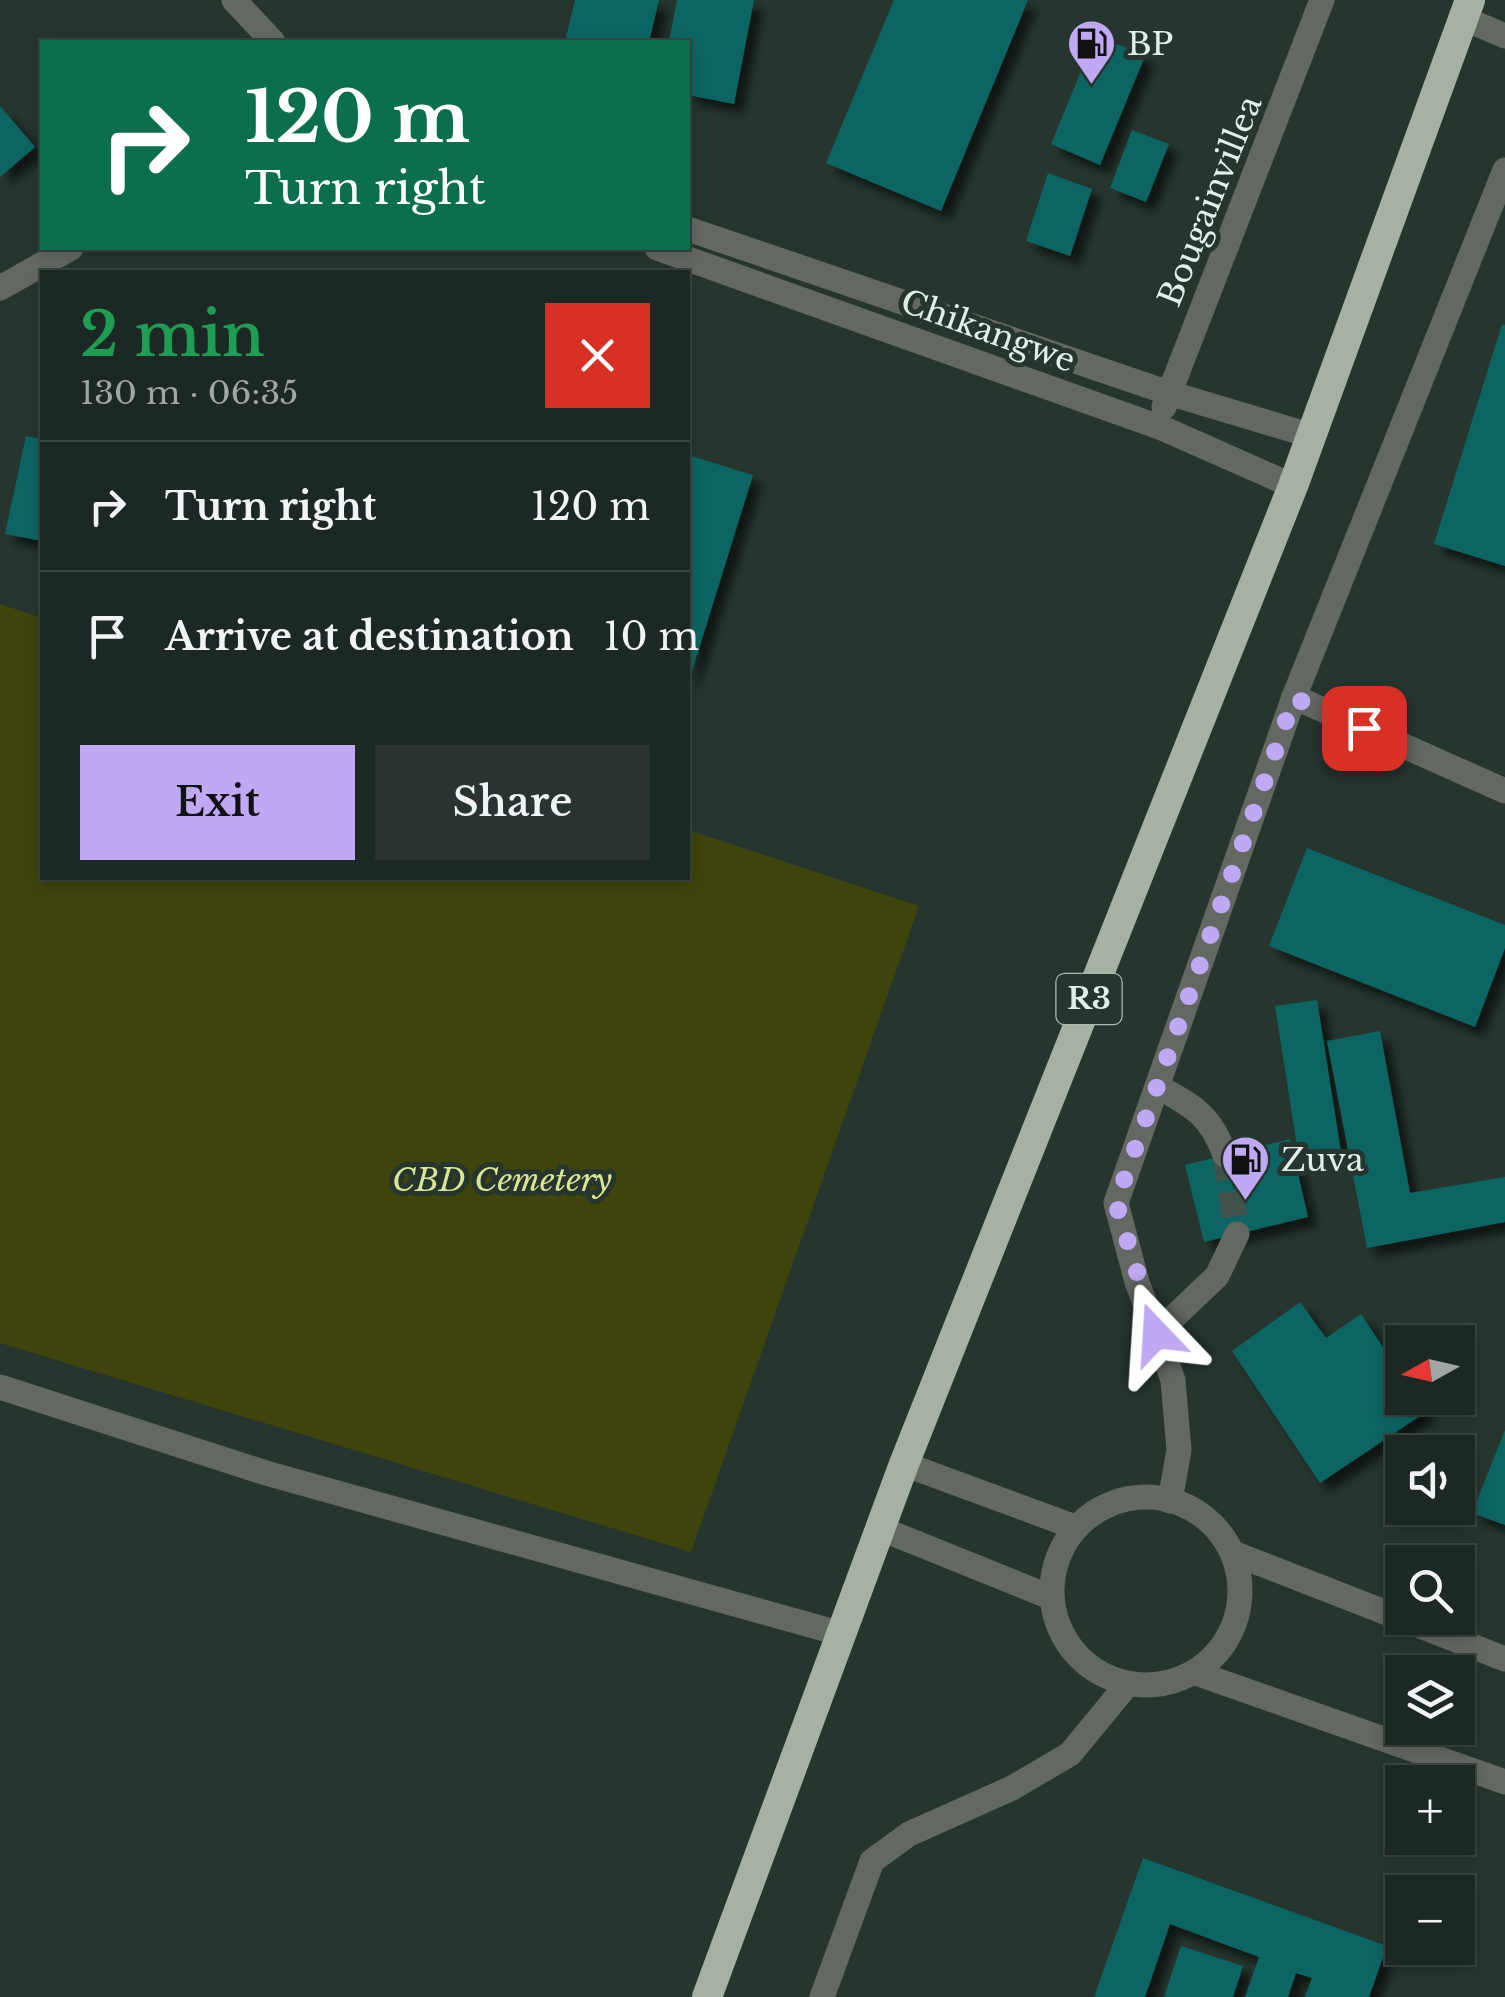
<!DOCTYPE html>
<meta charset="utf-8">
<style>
:root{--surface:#1c2823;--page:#293430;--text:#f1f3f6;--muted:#a0a6a6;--line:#3a4441;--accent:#bfa9f4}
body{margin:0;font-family:"Libre Baskerville",serif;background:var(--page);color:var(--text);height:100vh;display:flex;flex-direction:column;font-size:38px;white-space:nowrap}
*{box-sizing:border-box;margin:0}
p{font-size:32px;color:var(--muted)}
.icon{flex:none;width:55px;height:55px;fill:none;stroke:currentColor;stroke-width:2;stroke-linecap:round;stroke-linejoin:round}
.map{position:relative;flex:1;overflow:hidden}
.drawer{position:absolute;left:40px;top:270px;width:650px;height:610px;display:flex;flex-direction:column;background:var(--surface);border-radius:0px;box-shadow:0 5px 15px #0003,0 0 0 2px var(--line)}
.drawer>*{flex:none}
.hud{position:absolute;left:40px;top:40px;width:650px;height:210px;border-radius:0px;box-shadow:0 5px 15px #0003,0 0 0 2px var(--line);background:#0b6e4f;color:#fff;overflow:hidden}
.needle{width:65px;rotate:262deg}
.fabs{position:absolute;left:1385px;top:1325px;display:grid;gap:20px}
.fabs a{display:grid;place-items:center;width:90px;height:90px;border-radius:0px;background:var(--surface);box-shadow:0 5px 15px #0003,0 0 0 2px var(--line);font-size:50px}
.pin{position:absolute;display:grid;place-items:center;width:85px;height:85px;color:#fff;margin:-42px;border-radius:20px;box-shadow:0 5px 15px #0006}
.me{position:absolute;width:110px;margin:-55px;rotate:340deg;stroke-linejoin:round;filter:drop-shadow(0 0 8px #0008)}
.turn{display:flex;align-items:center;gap:35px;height:210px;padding:0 40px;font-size:45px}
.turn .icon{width:130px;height:130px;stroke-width:2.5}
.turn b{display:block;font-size:70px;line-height:85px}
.round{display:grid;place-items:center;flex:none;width:105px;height:105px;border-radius:0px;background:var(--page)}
.overview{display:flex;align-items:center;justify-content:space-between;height:170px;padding:0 40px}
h1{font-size:60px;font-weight:600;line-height:75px;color:#1e9e55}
.cta{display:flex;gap:20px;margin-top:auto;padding:20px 40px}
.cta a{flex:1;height:115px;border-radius:0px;background:var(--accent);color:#111;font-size:40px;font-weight:600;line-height:115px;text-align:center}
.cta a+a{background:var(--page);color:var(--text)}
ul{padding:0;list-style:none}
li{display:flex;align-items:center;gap:30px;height:130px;padding:0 40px;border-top:2px solid var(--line)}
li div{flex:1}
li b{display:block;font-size:38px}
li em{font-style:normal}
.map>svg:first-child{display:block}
.green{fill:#3f430c}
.building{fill:#0c6563;filter:url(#shadow)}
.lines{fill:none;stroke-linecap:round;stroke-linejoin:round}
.minor-tunnel{stroke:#42524b;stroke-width:25;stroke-dasharray:25 12;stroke-linecap:butt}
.minor{stroke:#636862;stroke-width:25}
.highway{stroke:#a5b1a3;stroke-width:30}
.route{stroke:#bfa9f4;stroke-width:18;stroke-dasharray:0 32.4}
.labels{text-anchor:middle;stroke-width:10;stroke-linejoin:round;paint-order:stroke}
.shield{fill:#26362f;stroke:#abb7b1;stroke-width:2.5}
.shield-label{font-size:30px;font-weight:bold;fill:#e4eee9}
.poi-label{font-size:32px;fill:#e4eee9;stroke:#26362f;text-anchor:start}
.street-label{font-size:32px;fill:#e4eee9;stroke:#26362f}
.park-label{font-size:32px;font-style:italic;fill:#dbe592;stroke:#26362f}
</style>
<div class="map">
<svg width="1505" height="1997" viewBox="0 0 1505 1997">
<defs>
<filter id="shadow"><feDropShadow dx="9" dy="9" stdDeviation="5" flood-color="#0009"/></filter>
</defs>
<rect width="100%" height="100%" fill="#26362f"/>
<polygon class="green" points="0,604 42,618 42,878 688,878 688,830 919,906 691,1552 0,1343"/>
<g class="building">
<polygon points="575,0 659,0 649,42 565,42"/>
<polygon points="677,0 754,0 734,104 688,95 688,42 669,42"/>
<polygon points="894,0 1028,0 941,211 826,163"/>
<polygon points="1096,35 1145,56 1100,165 1051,144"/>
<polygon points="0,106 35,147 0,177"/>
<polygon points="1132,130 1169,144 1146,202 1110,188"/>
<polygon points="1048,173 1092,189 1070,256 1026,241"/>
<polygon points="1502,324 1505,325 1505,566 1434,544"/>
<polygon points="26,436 42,439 42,541 5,534"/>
<polygon points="688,455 753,475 688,684"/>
<polygon points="1307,848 1505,925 1505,948 1475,1027 1269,946"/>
<polygon points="1317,1000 1341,1152 1299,1159 1275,1006"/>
<polygon points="1380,1031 1410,1193 1505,1177 1505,1222 1367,1248 1327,1041"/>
<polygon points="1290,1139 1308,1217 1204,1242 1185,1165"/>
<polygon points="1300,1302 1326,1338 1361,1314 1402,1376 1402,1398 1417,1398 1426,1412 1320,1483 1232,1351"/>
<polygon points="1505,1430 1505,1525 1472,1513"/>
<polygon points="1143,1858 1387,1946 1369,1997 1305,1997 1312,1978 1296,1973 1288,1997 1245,1997 1259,1957 1170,1924 1145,1997 1094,1997"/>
<polygon points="1181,1946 1243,1966 1233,1997 1164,1997"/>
</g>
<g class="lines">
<polyline class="minor-tunnel" points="1225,1155 1237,1234"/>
<g class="minor">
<polyline points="234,0 273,42"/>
<polyline points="1463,18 1505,36"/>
<polyline points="688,229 1169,393 1309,435"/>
<polyline points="657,248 1162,428 1293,486"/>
<polyline points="0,288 71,248"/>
<polyline points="1164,407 1322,0"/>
<polyline points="1294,697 1505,791"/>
<path d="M1157 1086C1194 1107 1210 1114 1225 1155"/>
<polyline points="1156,1334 1217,1276 1237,1234"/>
<polyline points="0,1387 266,1473 842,1634"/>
<polyline points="904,1464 1075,1527"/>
<circle cx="1146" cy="1591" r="94"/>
<polyline points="1170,1501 1179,1450 1173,1380 1137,1282 1116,1203 1294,697 1505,170"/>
<polyline points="879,1528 1050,1597"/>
<polyline points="1233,1553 1505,1659"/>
<polyline points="1196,1673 1505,1782"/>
<polyline points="822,1997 872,1861 909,1834 1012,1788 1070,1754 1126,1686"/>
</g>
<polyline class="highway" points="707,1997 904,1464 1293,486 1470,0"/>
</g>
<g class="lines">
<polyline class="route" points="1156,1334 1116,1203 1294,698 1364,728"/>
</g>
<defs>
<symbol id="fuel-pin" viewBox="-11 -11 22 30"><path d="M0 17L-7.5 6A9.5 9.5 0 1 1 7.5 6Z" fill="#bfa9f4" stroke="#26362f"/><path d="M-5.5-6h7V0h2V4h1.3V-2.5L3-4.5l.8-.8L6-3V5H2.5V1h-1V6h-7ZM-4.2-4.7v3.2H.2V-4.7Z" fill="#111"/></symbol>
</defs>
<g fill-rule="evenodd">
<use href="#fuel-pin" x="1064" y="16" width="55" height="75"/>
<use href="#fuel-pin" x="1218" y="1132" width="55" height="75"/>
</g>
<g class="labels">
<rect class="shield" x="1056.5" y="974" width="65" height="50" rx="8"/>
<g class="shield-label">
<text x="1089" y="1009">R3</text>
</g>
<g class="poi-label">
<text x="1127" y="55">BP</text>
<text x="1281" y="1171">Zuva</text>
</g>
<g class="street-label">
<text transform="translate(1210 201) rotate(-68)" y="11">Bougainvillea</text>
<text transform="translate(988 331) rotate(20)" y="11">Chikangwe</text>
</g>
<g class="park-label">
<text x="502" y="1191">CBD Cemetery</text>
</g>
</g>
</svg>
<div class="fabs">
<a><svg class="needle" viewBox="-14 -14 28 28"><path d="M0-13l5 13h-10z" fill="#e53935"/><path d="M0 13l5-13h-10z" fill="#a0a6a6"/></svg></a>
<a><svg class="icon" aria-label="sound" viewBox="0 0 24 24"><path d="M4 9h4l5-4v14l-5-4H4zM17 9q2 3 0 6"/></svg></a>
<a><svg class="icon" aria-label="search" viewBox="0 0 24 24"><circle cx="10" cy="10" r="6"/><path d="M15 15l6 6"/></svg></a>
<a><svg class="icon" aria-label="layers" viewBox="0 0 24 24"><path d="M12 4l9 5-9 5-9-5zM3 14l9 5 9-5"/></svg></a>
<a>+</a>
<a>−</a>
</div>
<div class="pin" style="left:1364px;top:728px;background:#d93025"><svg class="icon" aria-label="arrive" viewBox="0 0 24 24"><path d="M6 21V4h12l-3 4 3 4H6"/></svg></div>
<svg class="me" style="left:1156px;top:1334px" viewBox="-20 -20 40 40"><path d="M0-17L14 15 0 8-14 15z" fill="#bfa9f4" stroke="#fff" stroke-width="4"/></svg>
<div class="hud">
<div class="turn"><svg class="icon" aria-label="right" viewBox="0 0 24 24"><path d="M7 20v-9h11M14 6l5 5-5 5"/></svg><div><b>120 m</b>Turn right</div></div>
</div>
<section class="drawer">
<div class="overview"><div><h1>2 min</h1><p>130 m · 06:35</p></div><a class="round" style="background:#d93025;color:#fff"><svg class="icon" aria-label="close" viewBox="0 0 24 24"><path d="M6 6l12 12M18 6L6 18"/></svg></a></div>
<ul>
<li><svg class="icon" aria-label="right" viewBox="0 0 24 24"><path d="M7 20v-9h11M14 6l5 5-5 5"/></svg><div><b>Turn right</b></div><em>120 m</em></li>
<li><svg class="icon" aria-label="arrive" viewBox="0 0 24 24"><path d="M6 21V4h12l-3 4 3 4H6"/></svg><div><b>Arrive at destination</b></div><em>10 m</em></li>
</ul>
<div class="cta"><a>Exit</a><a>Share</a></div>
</section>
</div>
